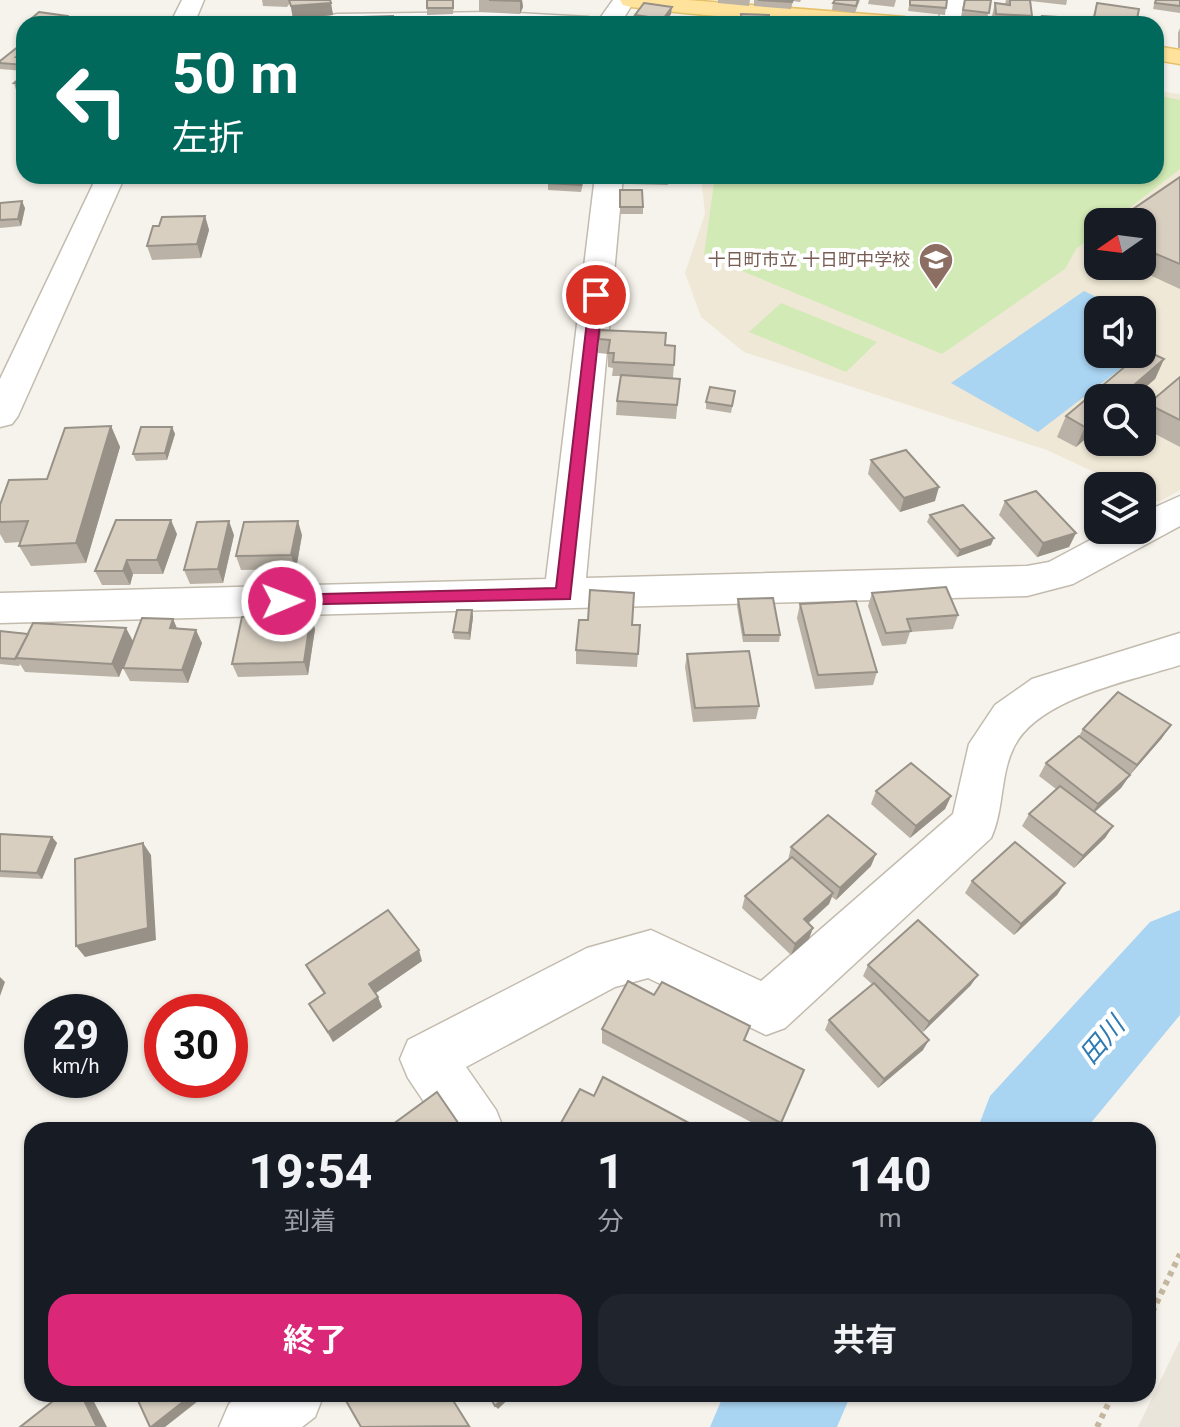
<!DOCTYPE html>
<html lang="ja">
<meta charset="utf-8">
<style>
:root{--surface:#171b24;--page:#20242c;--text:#f1f3f6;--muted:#9ea1a6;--accent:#db2777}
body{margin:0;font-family:Roboto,"Noto Sans JP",sans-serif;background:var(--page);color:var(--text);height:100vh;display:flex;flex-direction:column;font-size:30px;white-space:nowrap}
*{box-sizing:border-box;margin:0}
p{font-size:26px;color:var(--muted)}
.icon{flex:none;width:44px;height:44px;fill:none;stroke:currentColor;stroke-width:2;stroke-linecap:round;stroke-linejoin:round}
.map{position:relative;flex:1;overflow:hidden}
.sheet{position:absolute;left:24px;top:1122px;width:1132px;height:280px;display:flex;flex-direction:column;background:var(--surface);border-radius:24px;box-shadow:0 2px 6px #0004}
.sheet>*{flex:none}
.banner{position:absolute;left:16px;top:16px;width:1148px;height:168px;border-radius:24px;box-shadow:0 2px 6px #0004;background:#00695c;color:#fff;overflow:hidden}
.needle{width:52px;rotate:256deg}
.buttons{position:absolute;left:1084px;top:208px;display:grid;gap:16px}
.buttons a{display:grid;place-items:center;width:72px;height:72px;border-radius:16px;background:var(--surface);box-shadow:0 2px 6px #0004;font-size:40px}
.speed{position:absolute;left:24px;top:994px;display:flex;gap:16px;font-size:40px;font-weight:700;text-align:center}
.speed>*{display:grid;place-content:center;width:104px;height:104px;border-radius:50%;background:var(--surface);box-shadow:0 2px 6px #0004;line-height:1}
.speed small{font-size:20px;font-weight:400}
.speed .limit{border:12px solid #d22;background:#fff;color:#111}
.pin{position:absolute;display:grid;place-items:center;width:68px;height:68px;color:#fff;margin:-34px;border:4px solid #fff;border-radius:50%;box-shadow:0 2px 8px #0007}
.me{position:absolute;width:88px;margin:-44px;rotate:89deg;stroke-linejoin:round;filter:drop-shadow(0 0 6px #0008)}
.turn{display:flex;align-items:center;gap:28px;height:168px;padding:0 24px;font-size:36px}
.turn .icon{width:104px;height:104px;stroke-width:2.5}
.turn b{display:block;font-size:56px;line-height:68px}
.eta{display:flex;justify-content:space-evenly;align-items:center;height:136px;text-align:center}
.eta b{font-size:48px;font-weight:700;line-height:56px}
.primary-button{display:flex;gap:16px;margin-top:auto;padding:16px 24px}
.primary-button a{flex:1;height:92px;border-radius:24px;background:var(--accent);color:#fff;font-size:32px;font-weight:700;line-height:92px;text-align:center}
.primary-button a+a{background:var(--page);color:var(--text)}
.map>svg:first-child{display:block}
.residential{fill:#eae5da}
.education{fill:#efe8d6;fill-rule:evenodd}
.green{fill:#d2eab5}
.water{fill:#a9d4f2}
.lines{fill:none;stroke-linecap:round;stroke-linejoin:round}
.river{fill:#a9d4f2;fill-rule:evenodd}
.minor-casing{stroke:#c2bbae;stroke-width:3}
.major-casing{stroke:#e6c16a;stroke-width:3}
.path{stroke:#c4b79f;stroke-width:6;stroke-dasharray:5 5;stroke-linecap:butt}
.minor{fill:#fff;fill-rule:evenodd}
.major{fill:#ffe39c;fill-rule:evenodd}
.wall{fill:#bab2a6}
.shaded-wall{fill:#979187}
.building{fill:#d8cfc1;stroke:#979187;stroke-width:2}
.route{fill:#db2777;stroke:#8e194d;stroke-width:2}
.labels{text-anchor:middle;stroke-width:8;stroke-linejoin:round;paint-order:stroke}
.far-education-label{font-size:18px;fill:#785e54;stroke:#fff;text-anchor:end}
.near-water-label{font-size:26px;font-style:italic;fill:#2e7ab2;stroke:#fff}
</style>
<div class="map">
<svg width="1180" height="1427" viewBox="0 0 1180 1427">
<rect width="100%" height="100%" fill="#f6f3ec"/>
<polygon class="residential" points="1180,1340 1180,1427 1138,1427"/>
<path class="education" d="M1156 91 1180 94V490L1159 502 1142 494V486H1124L1047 450 744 352 701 317 685 273 705 214 701 176H1156ZM1098 222H1142V266H1098ZM1098 310H1142V354H1098ZM1098 398H1142V442H1098Z"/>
<g class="green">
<polygon points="1156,95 1180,100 1180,169 1111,222 1098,222 1098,232 1076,249 1065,269 942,354 704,255 715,176 1156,176"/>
<polygon points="781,303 877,342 846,372 749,332"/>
</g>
<polygon class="water" points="1084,291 1123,310 1098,310 1098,354 1140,354 1038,432 951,383"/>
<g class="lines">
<g class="river">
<polygon points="1180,910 1180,1015 1085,1130 977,1130 990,1096 1150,922"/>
<polygon points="724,1394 851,1394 837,1427 710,1427"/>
</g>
<defs>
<g id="minor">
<polygon points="182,0 204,0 194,24 170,24"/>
<polygon points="613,0 635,0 620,24 304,24 308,19 337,14 500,12 588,17 598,21"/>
<polygon points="943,0 965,0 962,24 938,24"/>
<polygon points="97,176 125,176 18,416 12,424 0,427 0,379"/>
<polygon points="595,176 623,176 586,578 1027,566 1049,562 1109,530 1142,530 1142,513 1180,496 1180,526 1073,584 1027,596 0,623 0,593 546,579"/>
<path d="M1180 633V665C1131 681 1036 698 1013 749 1000 776 1004 810 991 838L785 1028 766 1035 648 978 615 987 466 1067 496 1110 504 1130H443L408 1078 400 1059 408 1040 587 948 651 930 761 981 953 814 969 744 995 705 1032 679Z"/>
<polygon points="241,1394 324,1394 315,1417 302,1427 219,1427 229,1404"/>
</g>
<g id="major">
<path d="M620 0H687L904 17 912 19 916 24C820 24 726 19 631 7L623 5Z"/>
<polygon points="1156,46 1180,50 1180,64 1156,60"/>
</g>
</defs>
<use href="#minor" class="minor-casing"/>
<use href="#major" class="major-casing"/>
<g class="path">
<polyline points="1148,1321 1180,1254"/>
<polyline points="1097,1427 1113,1394"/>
</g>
<use href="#minor" class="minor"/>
<use href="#major" class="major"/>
</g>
<g class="wall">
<polygon points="262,0 330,0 333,15 293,19 290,3 287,7 263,6"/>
<polygon points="427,0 454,0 453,14 427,15"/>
<polygon points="479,0 522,0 523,7 520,14 479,12"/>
<polygon points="718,0 750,0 749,6 718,3"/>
<polygon points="754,0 801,0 800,2 793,1 791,9 754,6"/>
<polygon points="860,0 855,13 832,10 833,3"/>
<polygon points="869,0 896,0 894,7 868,4"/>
<polygon points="910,0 947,0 945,15 908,11"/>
<polygon points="964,0 991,0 986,24 960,23"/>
<polygon points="1006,0 1067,0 1066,5 1030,1 1032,16 1030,24 992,24 992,16 995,3 1005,4"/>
<polygon points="1155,0 1180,0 1180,13 1153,9"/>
<polygon points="1097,3 1136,24 1091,24"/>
<polygon points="671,14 664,24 635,21 635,15"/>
<polygon points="1180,28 1180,48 1178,48 1178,33"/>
<polygon points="24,42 24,71 0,69 0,61"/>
<polygon points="24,75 24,91 16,90 14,83"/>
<polygon points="550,176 585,176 581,192 548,190 548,183"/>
<polygon points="632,176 668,176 668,185 631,184"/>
<polygon points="1180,177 1180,289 1130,266 1142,266 1142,222"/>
<polygon points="620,190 643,207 643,214 620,214"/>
<polygon points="0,203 25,208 21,226 0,228"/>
<polygon points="205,216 209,230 201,258 152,260 147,246 159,226"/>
<polygon points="599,339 675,346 673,378 680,379 676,419 616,415 617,401 621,376 612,376 613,368 608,367 608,354 598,353"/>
<polygon points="1164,359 1155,379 1076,447 1057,437 1066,416"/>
<polygon points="1180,377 1180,447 1142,427 1142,415 1148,404"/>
<polygon points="735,391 731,413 706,409 706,402"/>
<polygon points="111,426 120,447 86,563 31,566 19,546 21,542 5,543 0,534 0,505 47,479"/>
<polygon points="172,427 175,434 167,460 136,461 133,454"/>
<polygon points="871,460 935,501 900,512 868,474"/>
<polygon points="1005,501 1076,533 1069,547 1037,557 999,515"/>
<polygon points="930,515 991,545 957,557 927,522"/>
<polygon points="177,534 163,574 133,574 130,585 102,585 95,571"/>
<polygon points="234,535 223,583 190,584 184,570"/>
<polygon points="302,535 296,569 241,570 236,556"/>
<polygon points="872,593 958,615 953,629 910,632 906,644 882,646 868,606"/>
<polygon points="738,599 780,635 779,642 743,642 737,606"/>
<polygon points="800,604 877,672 873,685 815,689 797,618"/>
<polygon points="472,610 473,617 470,640 454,639 453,632"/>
<polygon points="173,619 177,629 202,643 188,683 130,681 123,668 132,644 119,677 25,672 20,664 19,666 0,664 0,631 133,641"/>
<polygon points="632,625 640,625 637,667 576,664 576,650"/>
<polygon points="315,629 308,675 238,677 232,664"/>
<polygon points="687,654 759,706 756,719 693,722 685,667"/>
<polygon points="1083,729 1162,738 1130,775 1121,788 1095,812 1113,826 1105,838 1074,868 1022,826 1029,814 1056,789 1039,776 1046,763 1079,736"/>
<polygon points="876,791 951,796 945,809 910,838 871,804"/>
<polygon points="0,834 52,837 57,843 42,879 0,877"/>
<polygon points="791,847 871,866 836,900 832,897 829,904 809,923 809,939 791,955 742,908 745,896 788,860"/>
<polygon points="972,881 1065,883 1057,895 1014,935 965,893"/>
<polygon points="422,961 376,993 382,1007 333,1042 309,1004 324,994 311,975 306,965"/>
<polygon points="868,965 971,985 923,1032 908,1018 923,1050 878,1088 825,1030 829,1020 873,985 863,976"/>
<polygon points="602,1029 746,1041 804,1070 778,1130 766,1130 602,1043"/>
<polygon points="594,1096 702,1130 561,1130 561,1123"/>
</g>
<g class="shaded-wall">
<polygon points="520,0 522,0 523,7 520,14"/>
<polygon points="331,3 333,15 293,19 291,6"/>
<polygon points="672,7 671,14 663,24 663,19"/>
<polygon points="67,16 70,22 67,24 57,24"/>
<polygon points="22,201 25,208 21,226 18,219"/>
<polygon points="205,216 209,230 201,258 197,244"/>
<polygon points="1164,359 1155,379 1133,398 1119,398"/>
<polygon points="1098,416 1098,428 1076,447 1085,427"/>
<polygon points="111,426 120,447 86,563 76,543"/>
<polygon points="172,427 175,434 167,460 165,453"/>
<polygon points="939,487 935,501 900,512 904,498"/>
<polygon points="171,520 177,534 163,574 157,560"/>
<polygon points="229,521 234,535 223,583 218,569"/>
<polygon points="298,521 302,535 296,569 291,555"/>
<polygon points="1076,533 1069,547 1037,557 1043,543"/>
<polygon points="994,538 991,545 957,557 960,550"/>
<polygon points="127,560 133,574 130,585 123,571"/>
<polygon points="472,610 473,617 470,640 469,633"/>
<polygon points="311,615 315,629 308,675 304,662"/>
<polygon points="173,619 179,633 170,628"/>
<polygon points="126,628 133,641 119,677 112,664"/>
<polygon points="196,630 202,643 188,683 182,670"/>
<polygon points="1171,725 1162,738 1128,777 1130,775 1121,788 1090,816 1098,804 1128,777 1137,765"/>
<polygon points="951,796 945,809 910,838 916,826"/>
<polygon points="1113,826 1105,838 1074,868 1083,856"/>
<polygon points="52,837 57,843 42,879 37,873"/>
<polygon points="143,843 151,855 156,940 85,957 76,946"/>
<polygon points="876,854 871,866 836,900 840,888"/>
<polygon points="1065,883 1057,895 1014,935 1021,924"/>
<polygon points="833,893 829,904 800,930 804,919"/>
<polygon points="813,928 809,939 791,955 795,944"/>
<polygon points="419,950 422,961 373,995 369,984"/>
<polygon points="978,975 971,985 923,1032 929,1022"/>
<polygon points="0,977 5,982 0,996"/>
<polygon points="378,997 382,1007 333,1042 328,1032"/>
<polygon points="929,1040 923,1050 878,1088 884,1079"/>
<polygon points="81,1394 90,1394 107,1427 97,1427"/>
<polygon points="193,1394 207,1394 165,1427 151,1427"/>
<polygon points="508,1394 514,1394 498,1409 495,1406"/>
</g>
<g class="building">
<polygon points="289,0 330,0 331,3 291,6"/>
<rect x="427" y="0" width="26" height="8"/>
<polygon points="489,0 520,0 520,1"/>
<polygon points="758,0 793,0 792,2"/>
<polygon points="835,0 858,0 856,6 833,3"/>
<polygon points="910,0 947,0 946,8 910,5"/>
<polygon points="965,0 991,0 989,13 963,10"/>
<polygon points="1010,0 1030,0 1032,16 996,14 995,3 1010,5"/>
<polygon points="1156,0 1180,0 1180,6 1155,3"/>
<polygon points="644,3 672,7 663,19 635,15"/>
<polygon points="1097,3 1139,9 1136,24 1094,18"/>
<polygon points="39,12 67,16 57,24 25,24"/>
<polygon points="741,14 769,15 769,20 779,20 780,24 742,24"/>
<polygon points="393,16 392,24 361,24 362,17"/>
<polygon points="1042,16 1058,17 1060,24 1044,24"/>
<polygon points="501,17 519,17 518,24 499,24"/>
<polygon points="874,17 907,19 907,24 874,24"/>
<polygon points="448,19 476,20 475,24 446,24"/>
<polygon points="919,19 945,21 945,24 919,24"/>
<polygon points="352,20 352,24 320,24 320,21"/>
<rect x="407" y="21" width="21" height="3"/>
<polygon points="556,21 601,24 555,24"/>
<polygon points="115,22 133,22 132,24 114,24"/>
<polygon points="280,22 307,22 307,24 279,24"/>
<polygon points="24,42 24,50 16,57 24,58 24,65 0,63 0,61"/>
<polygon points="24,75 24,84 14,83"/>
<polygon points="550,176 584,176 581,185 548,183"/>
<polygon points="1180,177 1180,264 1142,248 1142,222 1114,222"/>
<polygon points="620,190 642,190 643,207 620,207"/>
<polygon points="22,201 18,219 0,220 0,203"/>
<polygon points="205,216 197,244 147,246 153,226 159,226 162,217"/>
<polygon points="600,330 666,333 665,345 675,346 674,365 613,362 614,353 608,353 610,340 599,339"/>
<polygon points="1145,350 1164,359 1119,398 1098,398 1098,416 1085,427 1066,416 1140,354 1142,354"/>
<polygon points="621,375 680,379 677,405 617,401"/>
<polygon points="1180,377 1180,420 1148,404"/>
<polygon points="710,387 735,391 732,406 706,402"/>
<polygon points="111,426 76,543 19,546 28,521 0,522 0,505 9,480 47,479 65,428"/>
<polygon points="141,427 172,427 165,453 133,454"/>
<polygon points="906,450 939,487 904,498 871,460"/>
<polygon points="1036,491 1076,533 1043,543 1005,501"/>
<polygon points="963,505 994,538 960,550 930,515"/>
<polygon points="116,520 171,520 157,560 127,560 123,571 95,571"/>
<polygon points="229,521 218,569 184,570 197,522"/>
<polygon points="298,521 291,555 236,556 244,522"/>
<polygon points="946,587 958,615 907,619 911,631 886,633 872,593"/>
<polygon points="590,590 634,593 632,625 640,625 638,654 576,650 579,620 588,620"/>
<polygon points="773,598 780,635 744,635 738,599"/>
<polygon points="856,601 877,672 818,675 800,604"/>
<polygon points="457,610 472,610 469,633 453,632"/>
<polygon points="311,615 304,662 232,664 242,617"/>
<polygon points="142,618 173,619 170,628 196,630 182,670 123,668"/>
<polygon points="33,623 126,628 112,664 16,658"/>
<polygon points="0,631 28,634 15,659 0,658"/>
<polygon points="749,651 759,706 695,708 687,654"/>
<polygon points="1118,692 1171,725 1137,765 1083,729"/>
<polygon points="1079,736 1130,775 1098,804 1046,763"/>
<polygon points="911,763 951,796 916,826 876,791"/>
<polygon points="1060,786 1113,826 1083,856 1029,814"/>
<polygon points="828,815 876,854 840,888 791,847"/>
<polygon points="0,834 52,837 37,873 0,871"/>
<polygon points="1015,842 1065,883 1021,924 972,881"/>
<polygon points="143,843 148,928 76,946 75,859"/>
<polygon points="792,857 833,893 804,919 813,928 795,944 745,896"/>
<polygon points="388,910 419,950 369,984 378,997 328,1032 309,1004 325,993 306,965"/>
<polygon points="918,920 978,975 929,1022 868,965"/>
<polygon points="628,981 654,995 662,982 750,1026 744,1040 804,1070 781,1123 602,1029"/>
<polygon points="874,983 929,1040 884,1079 829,1020"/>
<polygon points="603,1077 702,1130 573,1130 561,1123 580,1089 594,1096"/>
<polygon points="437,1092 463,1130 385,1130"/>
<polygon points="62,1394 81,1394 97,1427 20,1427"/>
<polygon points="135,1394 193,1394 151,1427 150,1427"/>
<polygon points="351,1394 449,1394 469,1426 361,1427 345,1399"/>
<polygon points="488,1394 508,1394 495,1406"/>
</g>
<polygon class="route" points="596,291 603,295 570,599 276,605 273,601 282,595 556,588 590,295"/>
<defs>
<symbol id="school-pin" viewBox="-11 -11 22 30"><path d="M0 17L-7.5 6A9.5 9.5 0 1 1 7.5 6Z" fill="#8d6e63" stroke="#fff"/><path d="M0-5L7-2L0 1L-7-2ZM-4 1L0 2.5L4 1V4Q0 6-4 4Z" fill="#fff"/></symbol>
</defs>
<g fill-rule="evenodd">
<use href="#school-pin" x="916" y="240" width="40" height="54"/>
</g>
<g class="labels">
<g class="far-education-label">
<text x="910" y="266">十日町市立 十日町中学校</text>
</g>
<g class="near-water-label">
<text transform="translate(1102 1040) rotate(-49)" y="9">田川</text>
</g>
</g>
</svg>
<div class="buttons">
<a><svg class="needle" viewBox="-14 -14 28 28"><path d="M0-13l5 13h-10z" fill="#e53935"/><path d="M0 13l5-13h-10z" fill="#9ea1a6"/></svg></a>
<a><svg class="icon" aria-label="sound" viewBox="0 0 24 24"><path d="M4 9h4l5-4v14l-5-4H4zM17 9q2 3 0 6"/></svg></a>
<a><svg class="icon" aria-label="search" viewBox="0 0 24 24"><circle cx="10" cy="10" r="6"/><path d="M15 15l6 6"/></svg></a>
<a><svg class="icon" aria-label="layers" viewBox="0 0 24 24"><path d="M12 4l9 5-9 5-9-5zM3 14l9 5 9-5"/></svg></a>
</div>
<div class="speed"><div>29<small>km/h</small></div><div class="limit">30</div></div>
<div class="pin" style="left:596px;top:295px;background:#d93025"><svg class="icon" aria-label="arrive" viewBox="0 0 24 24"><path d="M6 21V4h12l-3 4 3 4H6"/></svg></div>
<svg class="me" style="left:282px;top:601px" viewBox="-20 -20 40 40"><circle r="17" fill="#db2777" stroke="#fff" stroke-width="3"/><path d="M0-11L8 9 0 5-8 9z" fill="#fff"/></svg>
<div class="banner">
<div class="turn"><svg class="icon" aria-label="left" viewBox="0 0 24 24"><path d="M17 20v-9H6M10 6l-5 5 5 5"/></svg><div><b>50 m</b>左折</div></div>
</div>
<section class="sheet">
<div class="eta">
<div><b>19:54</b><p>到着</p></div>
<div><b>1</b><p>分</p></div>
<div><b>140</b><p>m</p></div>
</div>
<div class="primary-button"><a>終了</a><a>共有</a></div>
</section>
</div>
